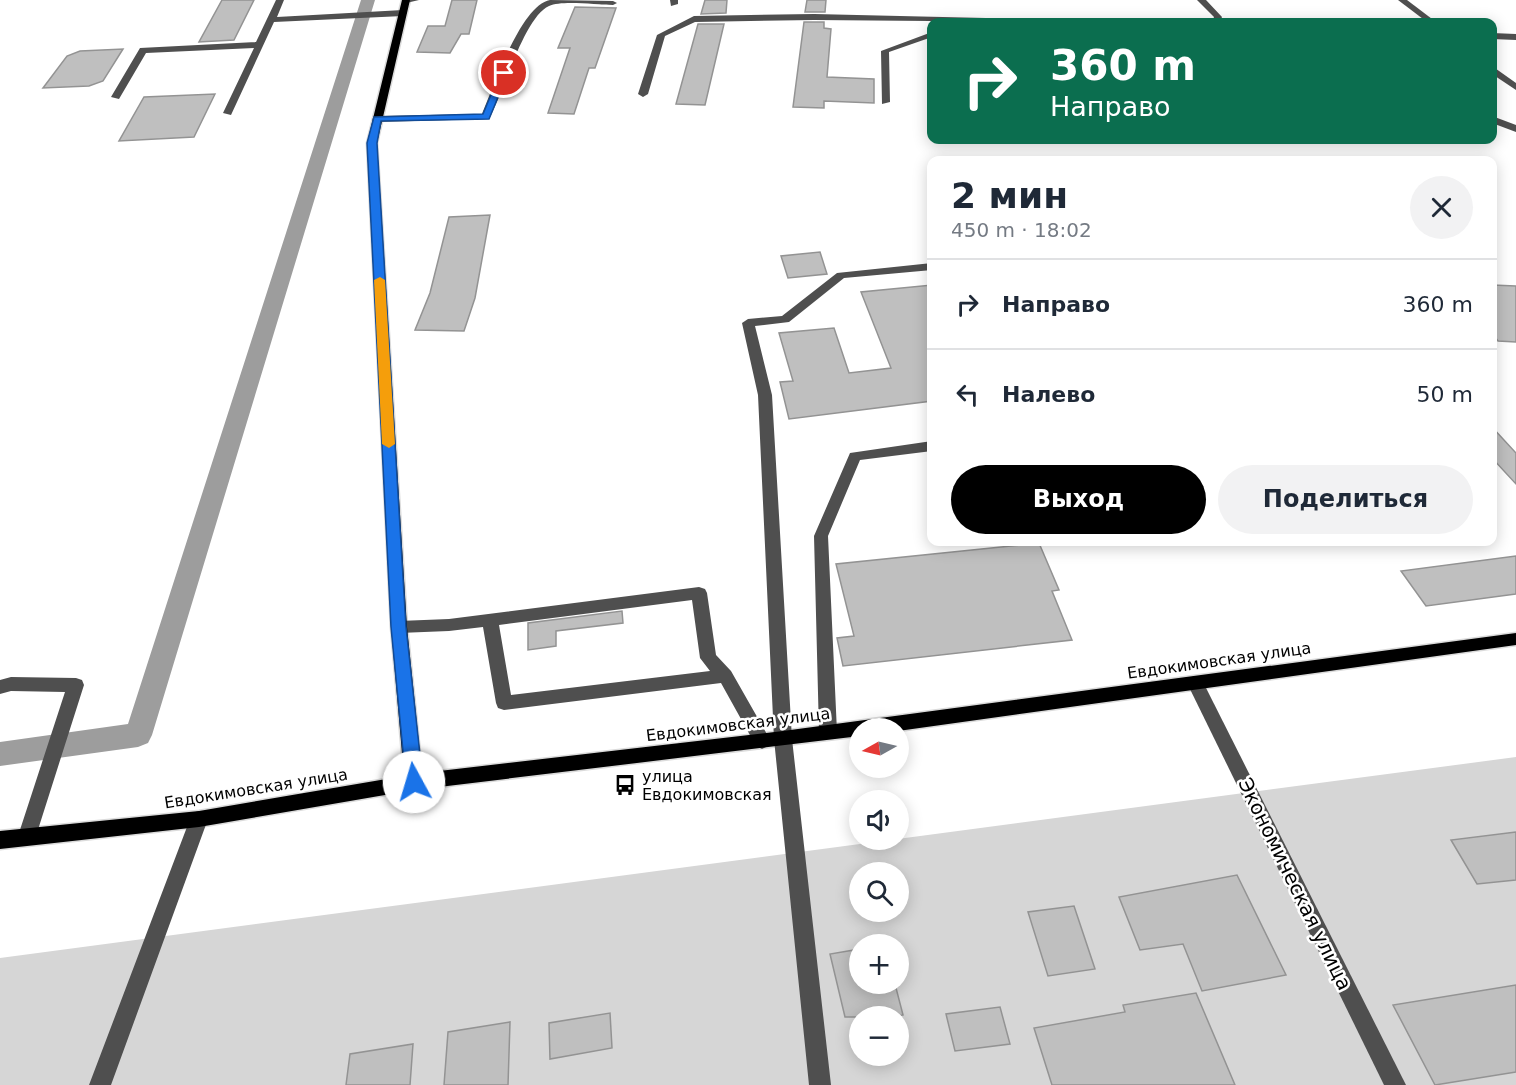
<!DOCTYPE html>
<html lang="ru">
<meta charset="utf-8">
<style>
:root{--surface:#fff;--page:#f2f2f3;--text:#1f2937;--muted:#747a83;--line:#e0e1e3;--accent:#000}
body{margin:0;font-family:"DejaVu Sans",sans-serif;background:var(--page);color:var(--text);height:100vh;display:flex;flex-direction:column;font-size:22px;white-space:nowrap}
*{box-sizing:border-box;margin:0}
p{font-size:20px;color:var(--muted)}
.icon{flex:none;width:33px;height:33px;fill:none;stroke:currentColor;stroke-width:2;stroke-linecap:round;stroke-linejoin:round}
.map{position:relative;flex:1;overflow:hidden}
.drawer{position:absolute;left:927px;top:156px;width:570px;height:390px;display:flex;flex-direction:column;background:var(--surface);border-radius:12px;box-shadow:0 3px 15px #0003}
.drawer>*{flex:none}
.hud{position:absolute;left:927px;top:18px;width:570px;height:126px;border-radius:12px;box-shadow:0 3px 15px #0003;background:#0b6e4f;color:#fff;overflow:hidden}
.needle{width:39px;rotate:262deg}
.tools{position:absolute;left:849px;top:718px;display:grid;gap:12px}
.tools a{display:grid;place-items:center;width:60px;height:60px;border-radius:50%;background:var(--surface);box-shadow:0 3px 15px #0003;font-size:30px}
.pin{position:absolute;display:grid;place-items:center;width:51px;height:51px;color:#fff;margin:-26px;border:3px solid #fff;border-radius:50%;box-shadow:0 2px 6px #0007}
.me{position:absolute;width:66px;margin:-33px;rotate:354deg;stroke-linejoin:round;filter:drop-shadow(0 0 4px #0008)}
.turn{display:flex;align-items:center;gap:21px;height:126px;padding:0 24px;font-size:27px}
.turn .icon{width:78px;height:78px;stroke-width:2.5}
.turn b{display:block;font-size:42px;line-height:51px}
.round{display:grid;place-items:center;flex:none;width:63px;height:63px;border-radius:32px;background:var(--page)}
.summary{display:flex;align-items:center;justify-content:space-between;height:102px;padding:0 24px}
h1{font-size:36px;font-weight:600;line-height:45px}
.cta{display:flex;gap:12px;margin-top:auto;padding:12px 24px}
.cta a{flex:1;height:69px;border-radius:36px;background:var(--accent);color:#fff;font-size:24px;font-weight:600;line-height:69px;text-align:center}
.cta a+a{background:var(--page);color:var(--text)}
ul{padding:0;list-style:none}
li{display:flex;align-items:center;gap:18px;height:90px;padding:0 24px;border-top:2px solid var(--line)}
li div{flex:1}
li b{display:block;font-size:22px}
li em{font-style:normal}
.map>svg:first-child{display:block}
.green{fill:#d6d6d6;fill-rule:evenodd}
.lines{fill:none;stroke-linecap:round;stroke-linejoin:round}
.canal{fill:#9d9d9d;fill-rule:evenodd}
.building{fill:#bfbfbf;stroke:#939393;stroke-width:1.5}
.major-casing{stroke:#dbdbdb;stroke-width:3}
.minor{fill:#4f4f4f;fill-rule:evenodd}
.major{fill:#000;fill-rule:evenodd}
.route{fill:#1a73e8;stroke:#114b97;stroke-width:1.5}
.slow{fill:#f59e0b}
.labels{text-anchor:middle;stroke-width:5;stroke-linejoin:round;paint-order:stroke}
.street-label{font-size:16px;fill:#000;stroke:#fff}
.poi-label{font-size:16px;fill:#000;stroke:#fff;text-anchor:start}
.near-street-label{font-size:20px;fill:#000;stroke:#fff}
</style>
<div class="map">
<svg width="1516" height="1085" viewBox="0 0 1516 1085">
<rect width="100%" height="100%" fill="#fff"/>
<path class="green" d="M1516 757V1085H0V958ZM860 873H898V912H860ZM860 945H898V984H860ZM860 1017H898V1056H860Z"/>
<g class="lines">
<polygon class="canal" points="361,0 375,0 152,735 148,743 138,747 0,766 0,742 128,724"/>
</g>
<g class="building">
<polygon points="222,0 254,0 234,40 199,42"/>
<polygon points="452,0 477,0 469,34 461,34 450,53 417,52 428,26 445,26"/>
<polygon points="705,0 727,0 726,13 701,14"/>
<polygon points="807,0 826,0 825,12 805,12"/>
<polygon points="575,7 616,8 595,68 589,68 574,114 548,113 570,48 558,48"/>
<polygon points="804,22 824,22 824,28 831,29 827,77 874,79 874,103 824,101 824,108 793,107"/>
<polygon points="698,24 724,24 705,105 676,104"/>
<polygon points="123,49 103,81 89,86 43,88 67,56 80,51"/>
<polygon points="215,94 194,137 119,141 144,97"/>
<polygon points="490,215 475,298 464,331 415,330 430,293 449,217"/>
<polygon points="820,252 827,274 788,278 781,256"/>
<polygon points="932,285 932,401 789,419 780,382 793,381 779,333 834,328 849,373 891,368 861,292"/>
<polygon points="1492,285 1516,286 1516,342 1498,341 1492,333"/>
<polygon points="1492,427 1516,453 1516,484 1492,458"/>
<polygon points="1039,543 1059,590 1052,591 1072,640 843,666 837,638 854,636 836,564"/>
<polygon points="1516,556 1516,594 1426,606 1401,571"/>
<polygon points="622,611 623,623 556,631 556,646 528,650 528,623"/>
<polygon points="1516,832 1516,880 1477,884 1451,840"/>
<polygon points="1237,875 1286,975 1202,991 1183,944 1140,950 1119,897"/>
<polygon points="1074,906 1095,969 1048,976 1028,912"/>
<polygon points="860,949 860,984 895,984 903,1015 892,1017 845,1017 830,954"/>
<polygon points="1516,985 1516,1072 1435,1085 1393,1005"/>
<polygon points="1196,993 1235,1085 1052,1085 1034,1028 1125,1012 1123,1005"/>
<polygon points="1000,1007 1010,1044 955,1051 946,1014"/>
<polygon points="610,1013 612,1048 550,1059 549,1023"/>
<polygon points="510,1022 508,1085 444,1085 448,1032"/>
<polygon points="413,1044 410,1085 346,1085 350,1054"/>
</g>
<g class="lines">
<defs>
<polygon id="major" points="402,0 410,0 377,143 407,627 422,773 783,731 1516,633 1516,645 898,731 860,729 860,736 414,790 199,827 0,849 0,831 199,811 404,776 391,627 367,143"/>
</defs>
<use href="#major" class="major-casing"/>
<g class="minor">
<polygon points="276,0 284,0 277,17 403,10 407,13 403,16 274,22 231,115 223,113 254,48 146,53 119,99 111,97 140,48 256,42"/>
<polygon points="402,0 419,0 402,4"/>
<path d="M550 0 613 1 617 3 613 5C597 5 562 0 549 6 524 17 503 94 489 119L377 122 372 119 377 116 482 114C493 88 521 5 550 0Z"/>
<polygon points="670,0 678,0 678,4 671,6"/>
<polygon points="1197,0 1206,0 1222,17 1220,22 1212,22 1214,17"/>
<polygon points="1398,0 1407,0 1436,22 1427,22"/>
<polygon points="814,14 1034,19 1038,22 814,20 695,22 665,36 648,94 643,97 638,94 657,35 694,16"/>
<polygon points="932,32 932,37 889,52 890,102 882,104 881,51"/>
<polygon points="1492,33 1516,34 1516,40 1492,39"/>
<polygon points="1492,66 1516,83 1516,90 1492,74"/>
<polygon points="1492,116 1516,125 1516,132 1492,123"/>
<polygon points="932,263 932,270 844,278 789,322 755,326 772,395 792,739 831,1085 809,1085 774,739 758,395 742,323 748,319 782,316 837,273"/>
<polygon points="932,441 932,451 860,460 828,536 837,732 834,737 828,739 822,737 819,732 814,536 850,453"/>
<path d="M699 587 705 589 707 593 716 655 731 671 768 736 771 741 768 746 762 749 756 746 721 683 504 710 498 708 496 703 483 627 449 631 399 633 393 632 391 627 393 622 399 621 449 619ZM692 600 700 658 710 671 511 695 499 625Z"/>
<polygon points="1195,676 1201,678 1406,1085 1384,1085 1187,683 1189,678"/>
<polygon points="11,677 76,678 82,680 84,685 36,836 34,842 27,845 20,842 18,836 65,692 11,691 0,694 0,680"/>
<polygon points="199,811 206,813 208,819 111,1085 89,1085 190,819 192,813"/>
</g>
<use href="#major" class="major"/>
</g>
<polygon class="route" points="504,71 508,73 489,119 381,121 377,143 406,627 423,782 420,787 414,789 409,787 406,782 391,627 367,143 374,117 483,114 500,73"/>
<polygon class="slow" points="380,277 385,280 395,444 389,448 382,444 374,280"/>
<defs>
<symbol id="bus-bare" viewBox="-9 -9 18 18"><path d="M-5-6H5V4H4V6H2V4H-2V6H-4V4H-5ZM-3.5-4V0h7V-4ZM-3.5 1.2v1.5H-2V1.2ZM2 1.2v1.5H3.5V1.2Z" fill="#000" stroke="#fff" stroke-width="2.5" paint-order="stroke"/></symbol>
</defs>
<g fill-rule="evenodd">
<use href="#bus-bare" x="610" y="770" width="30" height="30"/>
</g>
<g class="labels">
<g class="street-label">
<text transform="translate(1219 660) rotate(-8)" y="6">Евдокимовская улица</text>
<text transform="translate(738 724) rotate(-7)" y="6">Евдокимовская улица</text>
<text transform="translate(256 788) rotate(-9)" y="6">Евдокимовская улица</text>
</g>
<g class="poi-label">
<text x="642" y="782">улица<tspan x="642" dy="18">Евдокимовская</tspan></text>
</g>
<g class="near-street-label">
<text transform="translate(1295 884) rotate(64)" y="7">Экономическая улица</text>
</g>
</g>
</svg>
<div class="tools">
<a><svg class="needle" viewBox="-14 -14 28 28"><path d="M0-13l5 13h-10z" fill="#e53935"/><path d="M0 13l5-13h-10z" fill="#747a83"/></svg></a>
<a><svg class="icon" aria-label="sound" viewBox="0 0 24 24"><path d="M4 9h4l5-4v14l-5-4H4zM17 9q2 3 0 6"/></svg></a>
<a><svg class="icon" aria-label="search" viewBox="0 0 24 24"><circle cx="10" cy="10" r="6"/><path d="M15 15l6 6"/></svg></a>
<a>+</a>
<a>−</a>
</div>
<div class="pin" style="left:504px;top:73px;background:#d93025"><svg class="icon" aria-label="arrive" viewBox="0 0 24 24"><path d="M6 21V4h12l-3 4 3 4H6"/></svg></div>
<svg class="me" style="left:414px;top:782px" viewBox="-20 -20 40 40"><circle r="19" fill="#fff"/><path d="M0-13L10 11 0 6-10 11z" fill="#1a73e8"/></svg>
<div class="hud">
<div class="turn"><svg class="icon" aria-label="right" viewBox="0 0 24 24"><path d="M7 20v-9h11M14 6l5 5-5 5"/></svg><div><b>360 m</b>Направо</div></div>
</div>
<section class="drawer">
<div class="summary"><div><h1>2 мин</h1><p>450 m · 18:02</p></div><a class="round"><svg class="icon" aria-label="close" viewBox="0 0 24 24"><path d="M6 6l12 12M18 6L6 18"/></svg></a></div>
<ul>
<li><svg class="icon" aria-label="right" viewBox="0 0 24 24"><path d="M7 20v-9h11M14 6l5 5-5 5"/></svg><div><b>Направо</b></div><em>360 m</em></li>
<li><svg class="icon" aria-label="left" viewBox="0 0 24 24"><path d="M17 20v-9H6M10 6l-5 5 5 5"/></svg><div><b>Налево</b></div><em>50 m</em></li>
</ul>
<div class="cta"><a>Выход</a><a>Поделиться</a></div>
</section>
</div>
